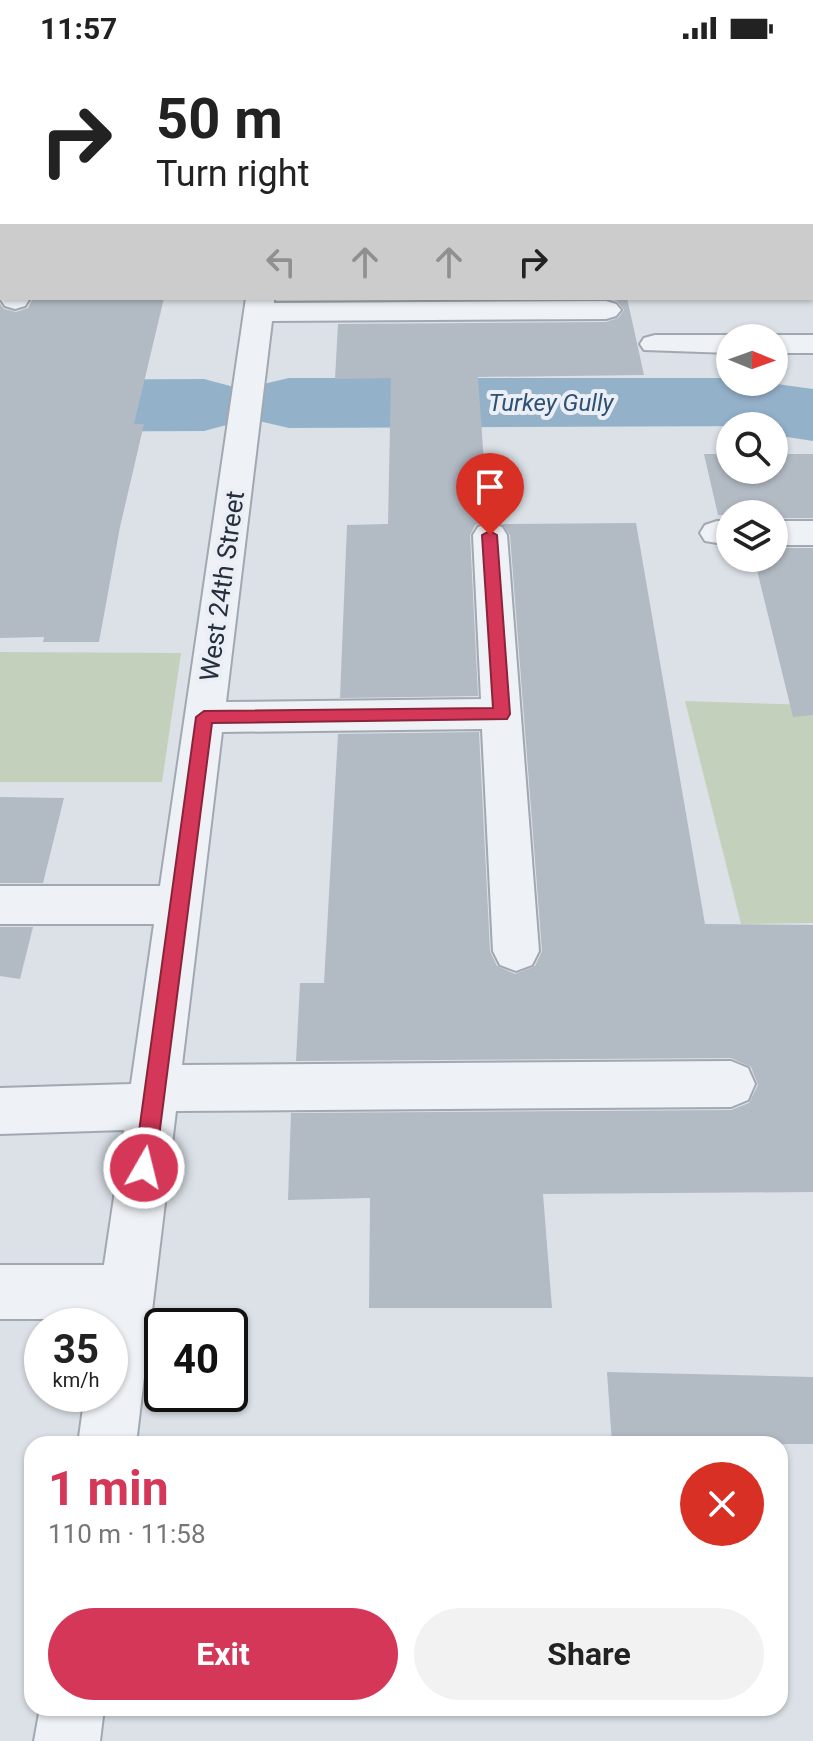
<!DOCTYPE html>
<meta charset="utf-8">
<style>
:root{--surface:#fff;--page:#f2f2f2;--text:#222;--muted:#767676;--accent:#d53759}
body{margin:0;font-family:Roboto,sans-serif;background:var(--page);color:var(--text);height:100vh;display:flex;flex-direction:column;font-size:30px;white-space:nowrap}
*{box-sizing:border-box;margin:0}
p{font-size:26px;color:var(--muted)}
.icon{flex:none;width:44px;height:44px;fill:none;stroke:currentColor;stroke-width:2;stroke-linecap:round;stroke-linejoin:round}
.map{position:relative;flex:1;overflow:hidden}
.panel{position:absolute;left:24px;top:1380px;width:764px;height:280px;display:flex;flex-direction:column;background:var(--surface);border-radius:24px;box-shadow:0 2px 6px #0004}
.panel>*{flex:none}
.guide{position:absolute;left:0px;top:0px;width:814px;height:244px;box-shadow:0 2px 6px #0004;background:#fff;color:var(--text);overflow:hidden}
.needle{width:52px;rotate:91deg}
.tools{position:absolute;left:716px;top:268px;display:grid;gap:16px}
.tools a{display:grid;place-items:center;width:72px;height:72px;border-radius:50%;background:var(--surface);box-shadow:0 2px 6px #0004;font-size:40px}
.speed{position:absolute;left:24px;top:1252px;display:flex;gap:16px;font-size:40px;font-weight:700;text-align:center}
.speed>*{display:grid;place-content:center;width:104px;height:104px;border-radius:50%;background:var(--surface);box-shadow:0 2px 6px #0004;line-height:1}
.speed small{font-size:20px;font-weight:400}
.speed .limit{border:4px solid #111;border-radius:12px;background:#fff;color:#111}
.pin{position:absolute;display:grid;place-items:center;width:68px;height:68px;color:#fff;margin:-82px -34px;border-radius:50% 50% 50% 0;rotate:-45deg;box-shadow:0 0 8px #0007}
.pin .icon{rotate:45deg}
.me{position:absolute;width:88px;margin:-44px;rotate:8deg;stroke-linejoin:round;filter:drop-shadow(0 0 6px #0008)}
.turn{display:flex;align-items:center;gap:28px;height:168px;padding:0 24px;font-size:36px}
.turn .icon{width:104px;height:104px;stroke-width:2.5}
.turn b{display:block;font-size:56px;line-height:68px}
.lanes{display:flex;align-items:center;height:76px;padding:0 24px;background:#0003;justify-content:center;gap:40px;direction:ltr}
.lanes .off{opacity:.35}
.round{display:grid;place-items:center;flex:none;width:84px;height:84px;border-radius:42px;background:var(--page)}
.headline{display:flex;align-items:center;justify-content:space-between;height:136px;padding:0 24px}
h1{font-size:48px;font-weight:700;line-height:60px;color:var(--accent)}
.primary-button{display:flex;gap:16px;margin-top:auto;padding:16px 24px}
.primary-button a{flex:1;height:92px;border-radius:48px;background:var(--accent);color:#fff;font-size:32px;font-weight:700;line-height:92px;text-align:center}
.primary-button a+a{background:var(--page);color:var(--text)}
.status{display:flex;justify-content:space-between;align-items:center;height:56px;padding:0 40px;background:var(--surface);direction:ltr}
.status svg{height:22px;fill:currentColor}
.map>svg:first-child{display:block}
.green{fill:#c3d1bc}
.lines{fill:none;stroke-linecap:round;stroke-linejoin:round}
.river{fill:#94b1ca;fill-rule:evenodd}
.building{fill:#b2bac4}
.minor-casing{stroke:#a1a8b1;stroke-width:4}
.minor{fill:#eef1f5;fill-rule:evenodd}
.route{fill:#d53759;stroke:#8a243a;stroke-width:2}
.labels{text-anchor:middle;stroke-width:8;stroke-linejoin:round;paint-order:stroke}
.far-water-label{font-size:24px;font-style:italic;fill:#2d5174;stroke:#ebeff5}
.street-label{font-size:26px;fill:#252f3e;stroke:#ebeff5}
</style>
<div class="status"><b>11:57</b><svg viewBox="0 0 49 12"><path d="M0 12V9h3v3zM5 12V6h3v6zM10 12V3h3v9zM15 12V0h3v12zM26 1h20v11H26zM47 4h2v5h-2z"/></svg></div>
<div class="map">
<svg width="813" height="1685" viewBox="0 0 813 1685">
<rect width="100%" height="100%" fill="#dbe1e7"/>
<g class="green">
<polygon points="0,596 181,597 162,726 0,726"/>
<polygon points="685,645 813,649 813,867 741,868"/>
</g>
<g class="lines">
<g class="river">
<polygon points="289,322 729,322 730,326 762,326 813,333 813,385 774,379 774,370 289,372 259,365 247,347 259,329"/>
<polygon points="204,323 234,331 246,349 234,367 204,375 0,376 0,324"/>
</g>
</g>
<g class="building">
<polygon points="33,242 164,242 134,368 144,368 120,471 99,586 43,586 44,581 0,582 0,248 4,253 16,256 28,252"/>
<polygon points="606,242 627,242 644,319 478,321 488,464 475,469 470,479 478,640 340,642 347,469 388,468 391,322 335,323 338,268 606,266 618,262 624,254 617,245"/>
<polygon points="704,398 730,398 730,414 774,414 774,398 813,398 813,462 774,462 774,458 718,459"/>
<polygon points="636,467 705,868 813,869 813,1136 543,1138 552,1252 369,1252 370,1142 288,1144 291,1057 731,1054 749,1047 758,1029 751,1011 731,1002 296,1005 300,927 324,927 338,678 479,676 490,895 497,910 515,918 535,910 542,895 510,479 502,468"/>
<polygon points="774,492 813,492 813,659 793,661 754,502 774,502"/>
<polygon points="0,741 64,742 43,827 0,827"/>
<polygon points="0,871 33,871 20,923 0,920"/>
<polygon points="607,1316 813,1321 813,1388 612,1388"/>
</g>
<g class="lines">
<defs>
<g id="minor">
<rect x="281" y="0" width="22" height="2"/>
<rect x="0" y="36" width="2" height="14"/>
<rect x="812" y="36" width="1" height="14"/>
<rect x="812" y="206" width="1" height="16"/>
<polygon points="2,241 2,242 30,242 25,250 15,253 5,250 1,244"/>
<polygon points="246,242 274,242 274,247 606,245 616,248 621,254 616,260 606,263 272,265 226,646 481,643 473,479 478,471 490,467 502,471 507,479 539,895 532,909 516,915 500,909 493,895 482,673 222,676 182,1009 731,1005 748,1012 755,1028 748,1044 731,1051 176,1055 136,1388 78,1388 85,1338 110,1338 110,1270 95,1270 96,1263 0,1263 0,1209 104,1209 124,1074 0,1078 0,1032 131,1028 154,868 0,868 0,830 160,830"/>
<polygon points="655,279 730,279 741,282 730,282 730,297 644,294 640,288 644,282"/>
<polygon points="774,279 813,279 813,297 774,297 774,282 763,282"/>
<polygon points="717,465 730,465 730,489 705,485 700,477 705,469"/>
<rect x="774" y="465" width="39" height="24"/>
<polygon points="40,1652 104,1652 100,1685 34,1685"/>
</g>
</defs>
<use href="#minor" class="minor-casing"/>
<use href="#minor" class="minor"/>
</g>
<polygon class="route" points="490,475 497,479 510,658 507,663 212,667 155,1112 152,1119 144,1122 137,1119 134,1112 196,661 204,655 493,652 482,479"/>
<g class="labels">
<g class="far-water-label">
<text x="551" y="355">Turkey Gully</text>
</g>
<g class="street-label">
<text transform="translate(222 530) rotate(-82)" y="9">West 24th Street</text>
</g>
</g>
</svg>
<div class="tools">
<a><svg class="needle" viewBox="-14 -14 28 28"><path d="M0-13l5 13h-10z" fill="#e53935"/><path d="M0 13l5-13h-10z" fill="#767676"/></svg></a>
<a><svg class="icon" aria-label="search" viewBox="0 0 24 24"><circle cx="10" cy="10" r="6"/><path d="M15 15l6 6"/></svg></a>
<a><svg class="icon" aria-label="layers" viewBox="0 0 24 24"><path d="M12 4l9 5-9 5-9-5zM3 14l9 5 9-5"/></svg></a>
</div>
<div class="speed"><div>35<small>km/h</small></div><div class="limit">40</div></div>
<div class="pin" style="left:490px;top:479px;background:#d93025"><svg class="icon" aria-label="arrive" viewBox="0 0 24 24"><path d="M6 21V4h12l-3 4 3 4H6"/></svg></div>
<svg class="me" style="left:144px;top:1112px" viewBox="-20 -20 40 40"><circle r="17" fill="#d53759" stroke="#fff" stroke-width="3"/><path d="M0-11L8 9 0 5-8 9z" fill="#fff"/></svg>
<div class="guide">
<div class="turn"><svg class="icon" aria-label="right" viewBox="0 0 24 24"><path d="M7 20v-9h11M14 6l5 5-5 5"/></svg><div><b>50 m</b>Turn right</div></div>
<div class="lanes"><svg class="icon off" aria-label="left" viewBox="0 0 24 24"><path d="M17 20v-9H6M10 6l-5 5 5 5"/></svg><svg class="icon off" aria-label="ahead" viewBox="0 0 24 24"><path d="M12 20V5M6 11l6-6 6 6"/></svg><svg class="icon off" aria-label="ahead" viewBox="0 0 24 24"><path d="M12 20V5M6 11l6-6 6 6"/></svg><svg class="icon" aria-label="right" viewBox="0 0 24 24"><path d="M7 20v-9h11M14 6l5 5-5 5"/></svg></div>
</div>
<section class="panel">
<div class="headline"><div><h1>1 min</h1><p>110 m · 11:58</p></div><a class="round" style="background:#d93025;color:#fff"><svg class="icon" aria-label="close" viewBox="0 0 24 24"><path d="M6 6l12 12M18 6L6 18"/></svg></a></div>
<div class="primary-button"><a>Exit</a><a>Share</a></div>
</section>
</div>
